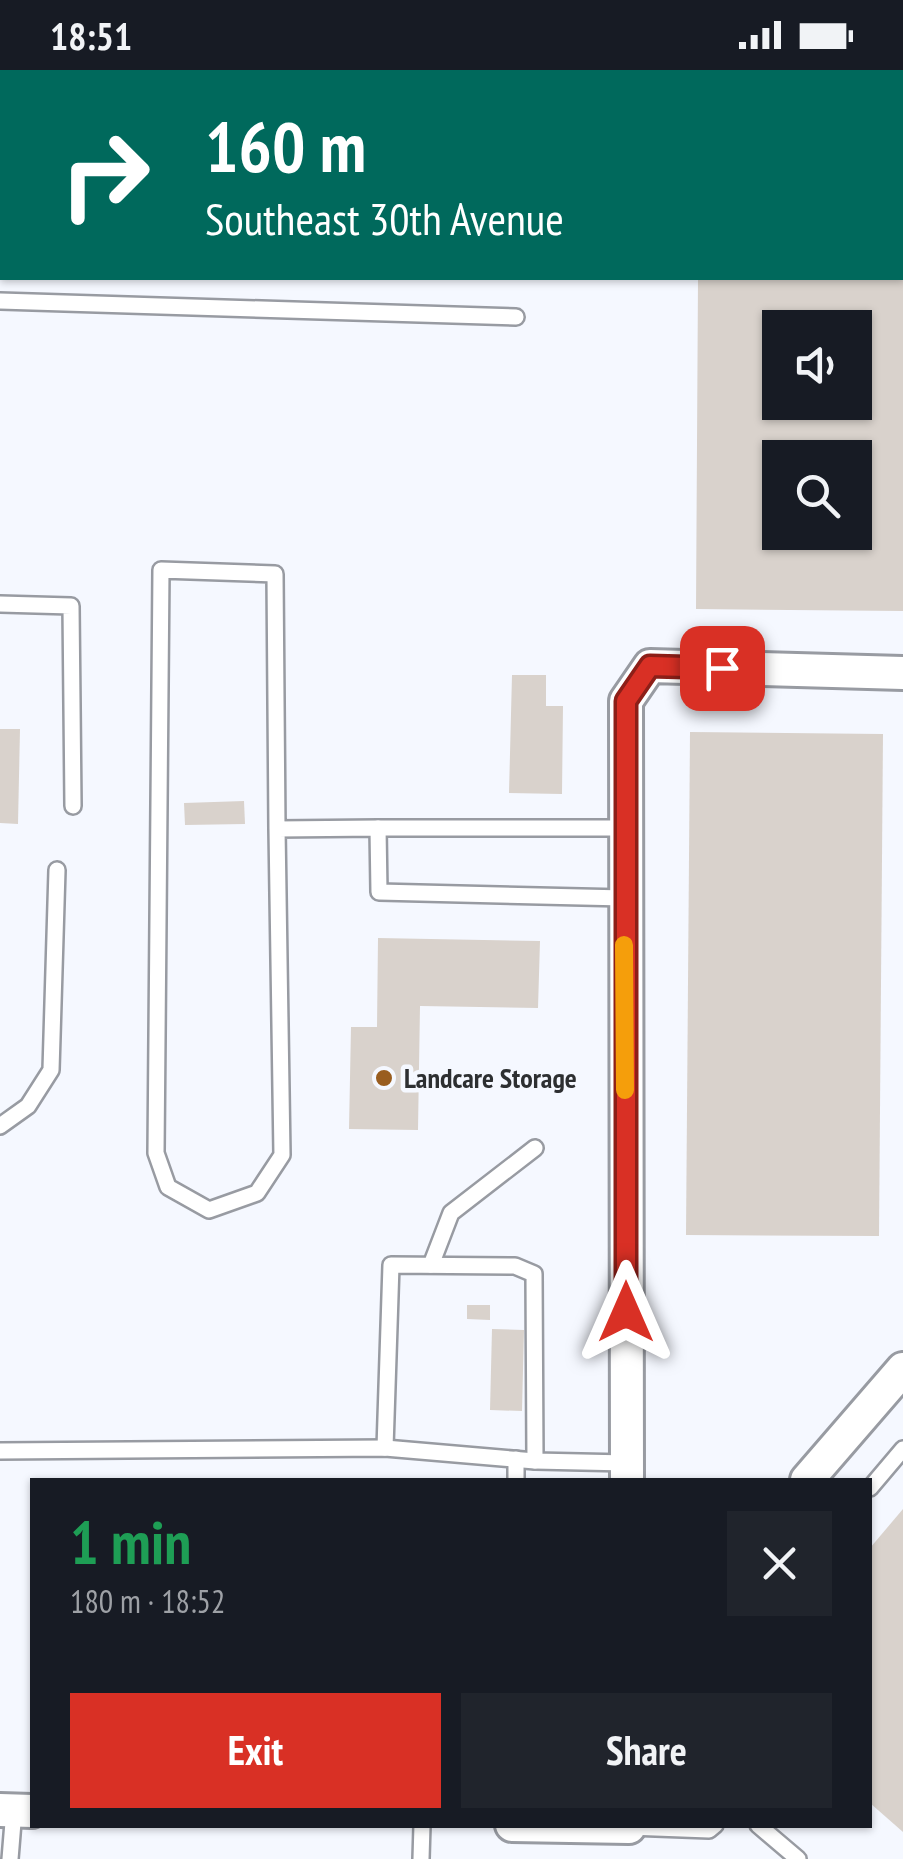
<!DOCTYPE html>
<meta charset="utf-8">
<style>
:root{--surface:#171b24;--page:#20242c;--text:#f1f3f6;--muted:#9ea1a6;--accent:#d93025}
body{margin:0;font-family:"PT Sans Narrow",sans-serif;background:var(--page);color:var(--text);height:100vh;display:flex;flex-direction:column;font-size:38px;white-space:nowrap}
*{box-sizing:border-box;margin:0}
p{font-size:32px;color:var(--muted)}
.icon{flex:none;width:55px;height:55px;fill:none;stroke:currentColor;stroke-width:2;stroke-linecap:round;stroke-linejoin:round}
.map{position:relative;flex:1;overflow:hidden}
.side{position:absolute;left:30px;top:1408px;width:842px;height:350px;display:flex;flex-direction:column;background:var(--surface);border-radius:0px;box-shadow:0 2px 8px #0004}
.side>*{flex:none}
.banner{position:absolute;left:0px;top:0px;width:905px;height:210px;box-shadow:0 2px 8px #0004;background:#00695c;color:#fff;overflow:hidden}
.controls{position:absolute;left:762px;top:240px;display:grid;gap:20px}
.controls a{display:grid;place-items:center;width:110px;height:110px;border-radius:0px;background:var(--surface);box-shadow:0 2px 8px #0004;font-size:50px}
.pin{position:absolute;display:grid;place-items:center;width:85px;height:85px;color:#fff;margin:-42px;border-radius:20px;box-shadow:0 5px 15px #0006}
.me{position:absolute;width:110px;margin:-55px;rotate:0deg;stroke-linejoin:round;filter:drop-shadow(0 0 8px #0008)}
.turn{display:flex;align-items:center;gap:35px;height:210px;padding:0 40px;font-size:45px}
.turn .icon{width:130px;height:130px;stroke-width:2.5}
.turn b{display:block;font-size:70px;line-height:85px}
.round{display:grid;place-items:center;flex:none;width:105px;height:105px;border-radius:0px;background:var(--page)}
.overview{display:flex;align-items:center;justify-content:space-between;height:170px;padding:0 40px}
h1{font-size:60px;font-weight:700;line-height:75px;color:#1e9e55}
.action{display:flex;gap:20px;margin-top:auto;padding:20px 40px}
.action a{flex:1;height:115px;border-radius:0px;background:var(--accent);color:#fff;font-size:40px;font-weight:700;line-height:115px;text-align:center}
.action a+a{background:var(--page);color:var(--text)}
.status{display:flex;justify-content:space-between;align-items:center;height:70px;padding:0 50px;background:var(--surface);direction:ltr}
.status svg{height:28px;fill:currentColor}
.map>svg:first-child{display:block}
.building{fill:#d9d2cc;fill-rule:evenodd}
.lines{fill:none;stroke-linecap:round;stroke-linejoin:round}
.lane-casing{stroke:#989ba2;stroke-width:20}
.street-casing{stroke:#989ba2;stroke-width:38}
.lane{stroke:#fff;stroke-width:15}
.street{stroke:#fff;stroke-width:32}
.rail-casing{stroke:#505255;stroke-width:11}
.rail{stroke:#f5f8ff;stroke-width:8;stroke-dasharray:22;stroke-linecap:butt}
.route-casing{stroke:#8d1f18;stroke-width:25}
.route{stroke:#d93025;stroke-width:18}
.slow{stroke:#f59e0b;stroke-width:18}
.poi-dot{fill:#995d1f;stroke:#f5f8ff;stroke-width:4}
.labels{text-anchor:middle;stroke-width:9;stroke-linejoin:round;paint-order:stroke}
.poi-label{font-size:28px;font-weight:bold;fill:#2d2f31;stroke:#f5f8ff;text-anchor:start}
</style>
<div class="status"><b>18:51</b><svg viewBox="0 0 49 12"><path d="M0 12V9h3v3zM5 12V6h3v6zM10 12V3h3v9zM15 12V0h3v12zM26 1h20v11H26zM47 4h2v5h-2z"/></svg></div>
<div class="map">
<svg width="903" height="1789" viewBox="0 0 903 1789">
<rect width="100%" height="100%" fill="#f5f8ff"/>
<g class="building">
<path d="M698 208H903V541L696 539ZM780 258H855V332H780ZM780 388H855V462H780Z"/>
<polygon points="512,605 546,605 546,636 563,636 562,724 509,723"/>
<polygon points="0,659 20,659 18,754 0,753"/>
<polygon points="690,662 883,664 879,1166 686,1165"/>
<polygon points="244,731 245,754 185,755 184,733"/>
<polygon points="378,868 540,871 538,938 420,936 418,1060 349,1059 351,957 377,957"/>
<polygon points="467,1235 490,1235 490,1250 467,1249"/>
<polygon points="492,1259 524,1260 522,1341 490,1340"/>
<polygon points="903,1439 903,1762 870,1733 870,1478"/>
</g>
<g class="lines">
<defs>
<g id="lane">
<polyline points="902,134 903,134"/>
<polyline points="0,231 516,247"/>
<polyline points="0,534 71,536 73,736"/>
<polyline points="378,758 625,758"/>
<polyline points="277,759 275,504 161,500 156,1083 168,1117 209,1140 257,1123 282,1085 277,759 378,758 379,822 624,828"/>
<polyline points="0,1056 28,1036 51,1000 57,800"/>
<polyline points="431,1195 451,1143 535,1078"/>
<polyline points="385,1378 391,1195 515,1196 534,1204 535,1391"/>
<polyline points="0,1381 385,1378 535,1391 627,1393"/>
<polyline points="516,1410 516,1389"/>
<polyline points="870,1418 903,1379"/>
<polyline points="758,1755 798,1789"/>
<polyline points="629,1757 709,1760 715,1755"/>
<polyline points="10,1789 14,1740"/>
<polyline points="421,1789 422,1755"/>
</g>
<g id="street">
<polyline points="627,1410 626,631 650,596 903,603"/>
<polyline points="807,1410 903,1299"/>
<polyline points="0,1740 32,1741"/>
<polyline points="512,1755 629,1757"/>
</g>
</defs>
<use href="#lane" class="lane-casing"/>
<use href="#street" class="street-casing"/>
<use href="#lane" class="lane"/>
<use href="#street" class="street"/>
<defs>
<g id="rail">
<polyline points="412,2 416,0"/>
<polyline points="578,2 578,0"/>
</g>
</defs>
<use href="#rail" class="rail-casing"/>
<use href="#rail" class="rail"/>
</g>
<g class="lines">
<defs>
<polyline id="route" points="626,1242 626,631 650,596 722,598"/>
</defs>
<use href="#route" class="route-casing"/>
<use href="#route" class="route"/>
<polyline class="slow" points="624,875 625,1020"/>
</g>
<circle class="poi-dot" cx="384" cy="1008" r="10"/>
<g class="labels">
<g class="poi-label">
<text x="404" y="1018">Landcare Storage</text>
</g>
</g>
</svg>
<div class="controls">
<a><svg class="icon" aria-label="sound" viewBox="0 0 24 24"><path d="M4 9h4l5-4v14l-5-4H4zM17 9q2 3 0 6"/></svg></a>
<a><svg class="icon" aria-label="search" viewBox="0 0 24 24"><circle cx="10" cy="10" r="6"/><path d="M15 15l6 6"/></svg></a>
</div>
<div class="pin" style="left:722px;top:598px;background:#d93025"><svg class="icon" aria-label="arrive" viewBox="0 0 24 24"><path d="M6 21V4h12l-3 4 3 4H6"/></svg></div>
<svg class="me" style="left:626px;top:1242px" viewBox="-20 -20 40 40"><path d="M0-17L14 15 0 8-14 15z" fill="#d93025" stroke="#fff" stroke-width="4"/></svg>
<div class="banner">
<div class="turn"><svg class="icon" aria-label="right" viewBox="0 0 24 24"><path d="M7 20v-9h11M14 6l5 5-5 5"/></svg><div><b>160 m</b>Southeast 30th Avenue</div></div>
</div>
<section class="side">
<div class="overview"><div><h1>1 min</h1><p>180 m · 18:52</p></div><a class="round"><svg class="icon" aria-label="close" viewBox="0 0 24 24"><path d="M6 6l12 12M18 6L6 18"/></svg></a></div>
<div class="action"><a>Exit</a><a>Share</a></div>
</section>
</div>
